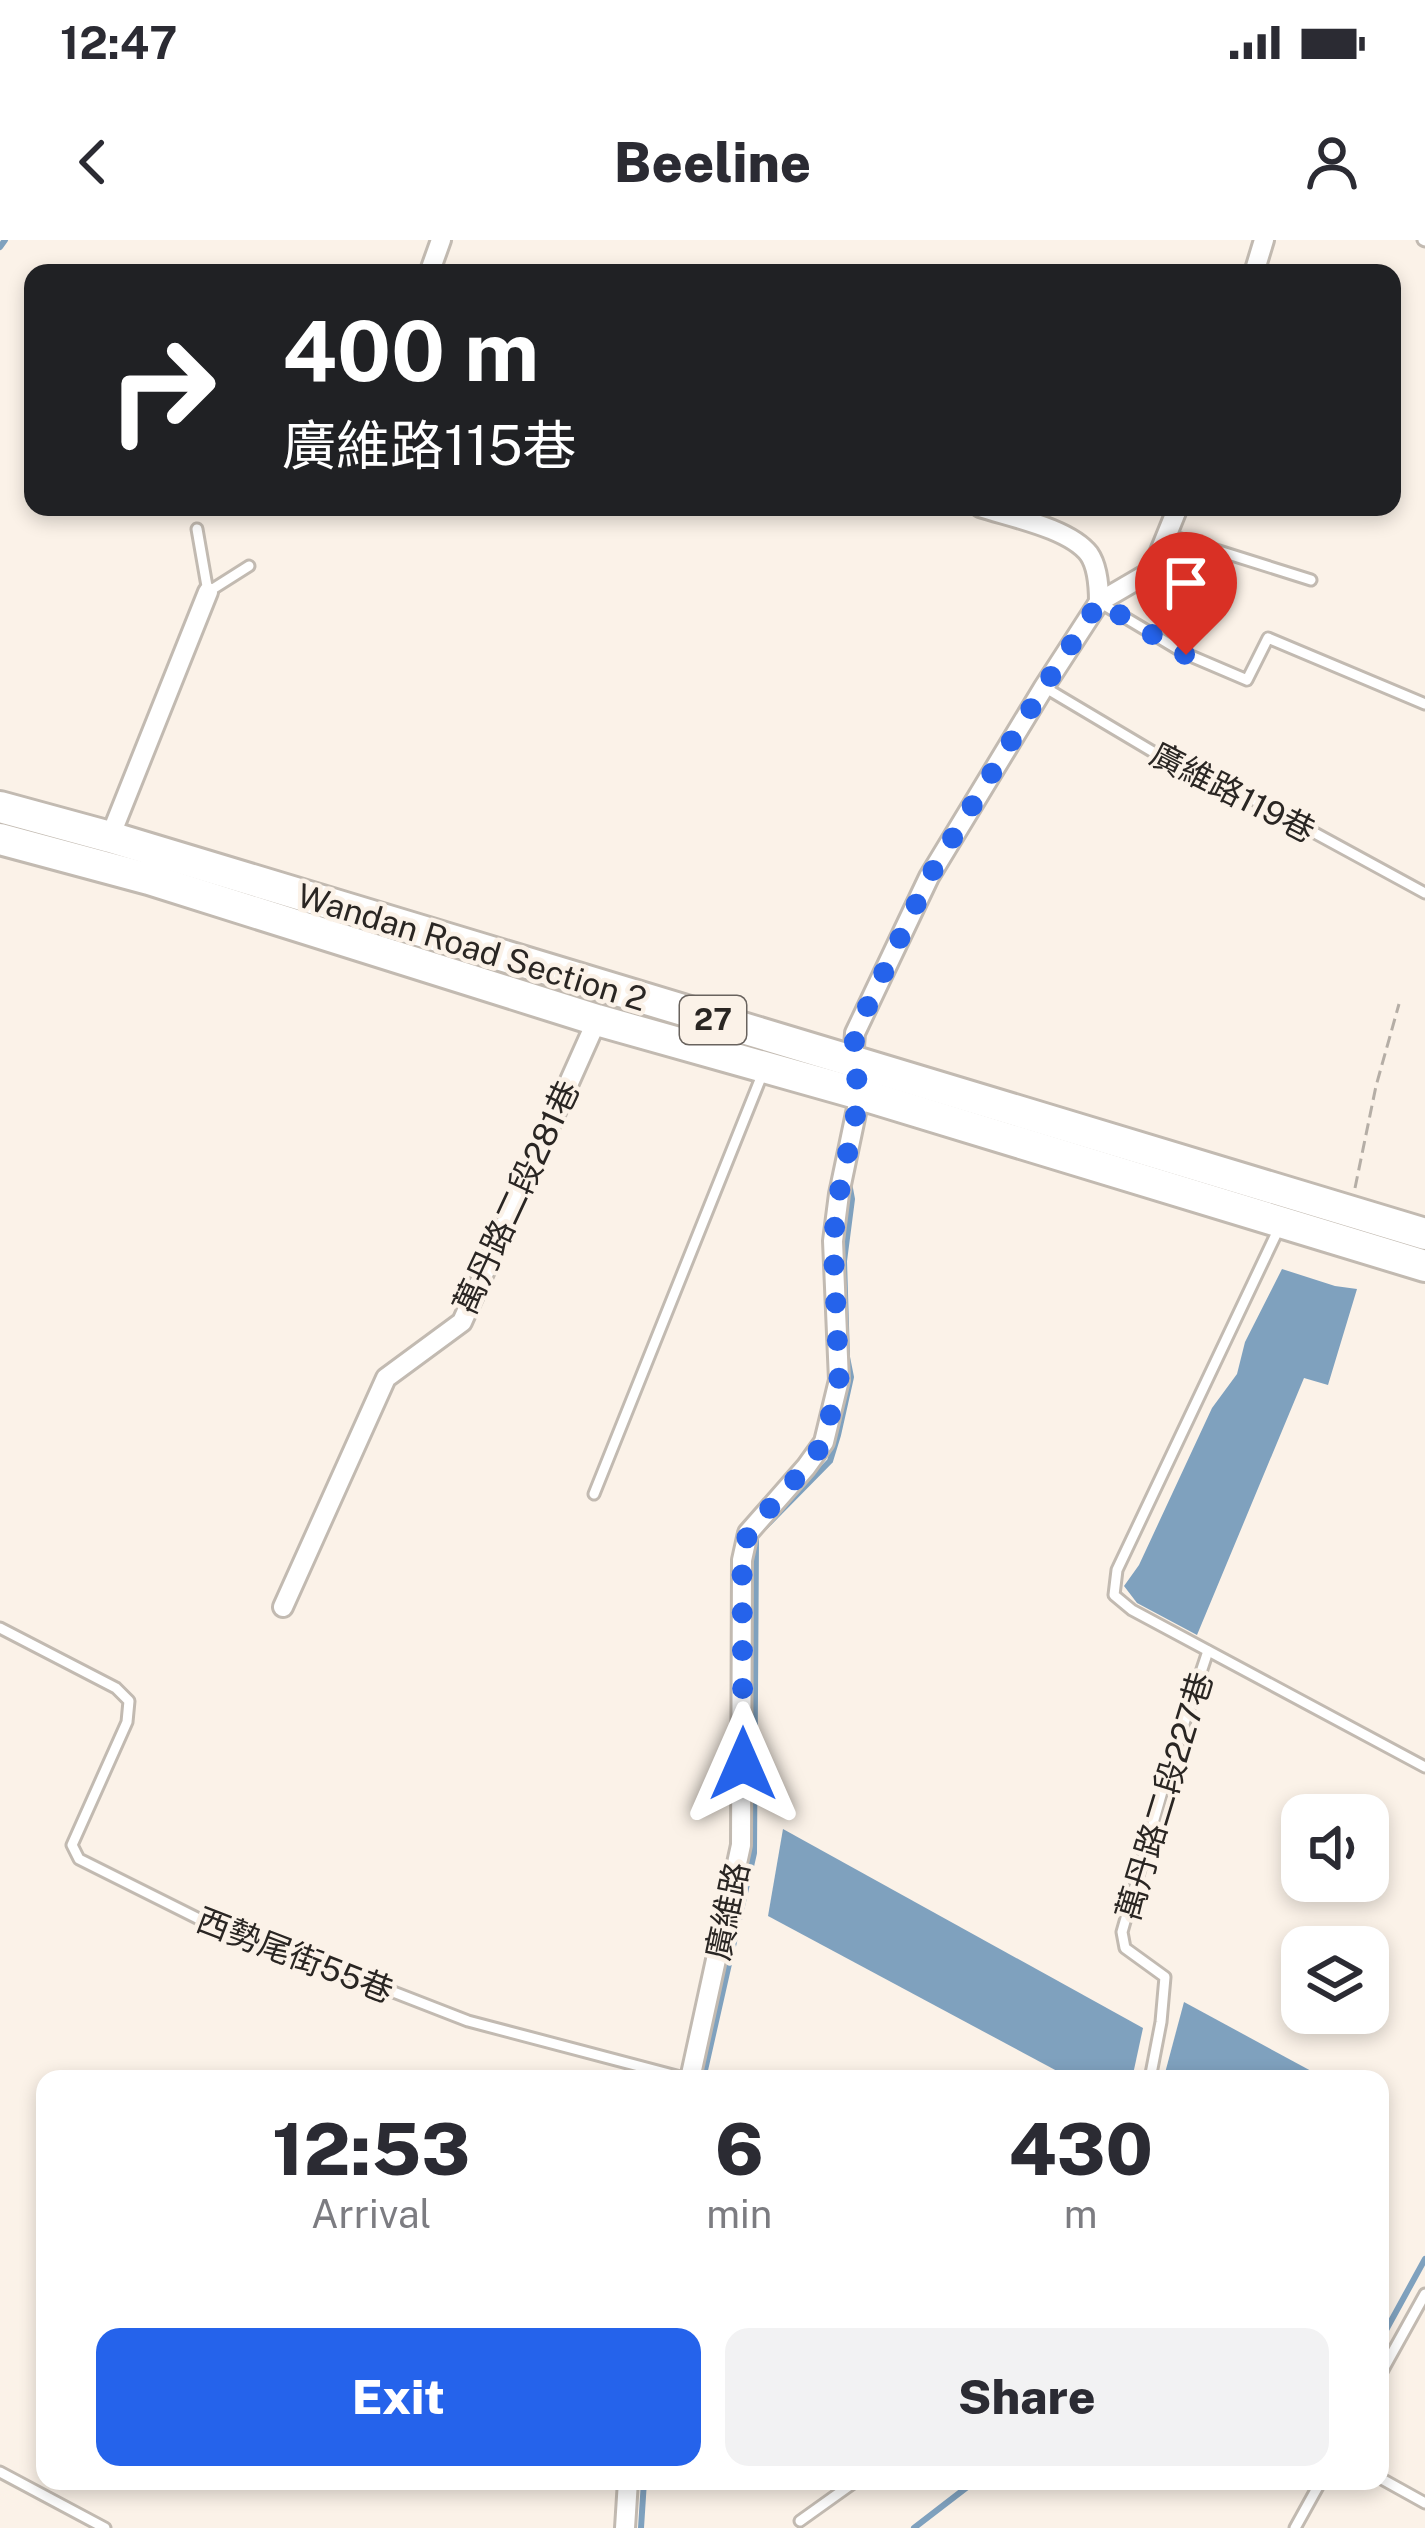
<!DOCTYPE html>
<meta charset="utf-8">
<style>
:root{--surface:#fff;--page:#f2f2f3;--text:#2b2b33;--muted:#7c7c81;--accent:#2563eb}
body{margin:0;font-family:"Public Sans","Noto Sans TC",sans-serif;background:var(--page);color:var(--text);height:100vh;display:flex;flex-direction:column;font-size:45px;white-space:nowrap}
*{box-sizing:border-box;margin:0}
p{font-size:39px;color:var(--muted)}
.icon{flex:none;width:66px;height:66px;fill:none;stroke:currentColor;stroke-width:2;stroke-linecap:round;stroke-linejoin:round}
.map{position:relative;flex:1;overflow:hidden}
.side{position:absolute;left:36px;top:1830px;width:1353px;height:420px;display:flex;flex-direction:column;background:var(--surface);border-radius:24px;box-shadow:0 6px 18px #0003}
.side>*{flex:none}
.guide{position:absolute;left:24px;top:24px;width:1377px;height:252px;border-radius:24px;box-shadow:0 6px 18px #0003;background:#202124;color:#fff;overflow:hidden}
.fabs{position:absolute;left:1281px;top:1554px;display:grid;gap:24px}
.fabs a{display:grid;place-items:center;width:108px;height:108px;border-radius:24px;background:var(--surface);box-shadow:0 6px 18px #0003;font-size:60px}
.pin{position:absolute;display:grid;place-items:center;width:102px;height:102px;color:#fff;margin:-123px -51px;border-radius:50% 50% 50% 0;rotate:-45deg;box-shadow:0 0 12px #0007}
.pin .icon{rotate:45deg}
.me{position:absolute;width:132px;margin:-66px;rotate:0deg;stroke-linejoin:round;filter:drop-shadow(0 0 9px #0008)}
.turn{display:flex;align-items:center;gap:42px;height:252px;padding:0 60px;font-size:54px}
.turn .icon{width:156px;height:156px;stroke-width:2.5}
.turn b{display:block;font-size:84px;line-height:102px}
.eta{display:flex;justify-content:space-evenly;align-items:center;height:204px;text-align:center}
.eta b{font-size:72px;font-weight:800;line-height:84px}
.button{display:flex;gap:24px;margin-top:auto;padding:24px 60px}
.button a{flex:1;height:138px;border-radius:24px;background:var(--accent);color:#fff;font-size:48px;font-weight:800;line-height:138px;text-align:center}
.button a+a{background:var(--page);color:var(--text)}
.status{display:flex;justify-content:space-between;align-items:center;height:84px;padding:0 60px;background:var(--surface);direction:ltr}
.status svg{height:33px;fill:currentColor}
header{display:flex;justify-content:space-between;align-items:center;height:156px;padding:0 60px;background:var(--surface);font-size:54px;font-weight:800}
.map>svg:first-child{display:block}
.water{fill:#7fa1be}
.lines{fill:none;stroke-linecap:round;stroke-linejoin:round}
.stream{stroke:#7fa1be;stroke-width:6}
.lane-casing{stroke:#c2bab1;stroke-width:15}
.street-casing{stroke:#c2bab1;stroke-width:24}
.primary-casing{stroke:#c2bab1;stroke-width:36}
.path{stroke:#b5aea6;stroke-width:3;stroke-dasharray:12 6;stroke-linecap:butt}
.lane{stroke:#fff;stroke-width:9}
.street{stroke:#fff;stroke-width:18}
.primary{stroke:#fff;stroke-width:30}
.route{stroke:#2563eb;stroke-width:21;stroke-dasharray:0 37.8}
.labels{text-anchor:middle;stroke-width:9;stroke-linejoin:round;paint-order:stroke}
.shield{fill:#fbf2e8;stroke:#69635e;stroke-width:3}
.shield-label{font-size:30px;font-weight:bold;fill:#2a2623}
.street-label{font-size:33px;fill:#2a2623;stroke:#fbf2e8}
</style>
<div class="status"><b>12:47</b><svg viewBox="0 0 49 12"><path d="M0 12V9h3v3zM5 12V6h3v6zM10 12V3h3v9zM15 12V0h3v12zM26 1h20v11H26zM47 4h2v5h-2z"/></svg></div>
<header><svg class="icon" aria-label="back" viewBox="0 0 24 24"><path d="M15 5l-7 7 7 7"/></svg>Beeline<svg class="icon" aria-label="person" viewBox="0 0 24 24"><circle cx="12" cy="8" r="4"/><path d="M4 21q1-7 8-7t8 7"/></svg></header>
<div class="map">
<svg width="1425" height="2288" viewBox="0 0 1425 2288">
<rect width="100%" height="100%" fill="#fbf2e8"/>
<g class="water">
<polygon points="1282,1029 1335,1046 1357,1049 1328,1145 1304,1138 1197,1395 1137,1363 1124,1346 1139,1325 1212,1168 1237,1134 1245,1102"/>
<polygon points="783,1589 1143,1788 1132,1839 1072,1839 768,1676"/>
<polygon points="1184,1762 1326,1839 1176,1839 1165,1833"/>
</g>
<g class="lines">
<g class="stream">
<polyline points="0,7 5,0"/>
<polyline points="765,1287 830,1221 838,1195 851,1137 847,1117 844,1021 852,959 849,943"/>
<polyline points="703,1839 754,1613 756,1298"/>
<polyline points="1380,2101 1425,2019"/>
<polyline points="641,2288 644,2241"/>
<polyline points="914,2288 975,2241"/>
</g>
<defs>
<g id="lane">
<polyline points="1423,0 1425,1"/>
<polyline points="197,289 208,352 249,326"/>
<polyline points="1168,295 1311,340"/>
<polyline points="1099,362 1186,414 1247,440 1268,398 1425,464"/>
<polyline points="1044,447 1165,519 1247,556 1425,653"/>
<polyline points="1280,986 1117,1330 1114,1355 1132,1370 1425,1527"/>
<polyline points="594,1254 764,830"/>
<polyline points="0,1388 116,1448 129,1461 127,1482 72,1605 79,1619 237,1698 342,1732 468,1781 688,1839"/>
<polyline points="1150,1839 1161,1782 1165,1737 1125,1708 1122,1692 1165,1541 1208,1411"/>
<polyline points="1380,2135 1425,2054"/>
<polyline points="0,2232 105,2288"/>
<polyline points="1380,2238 1425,2263"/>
<polyline points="800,2281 856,2241"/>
<polyline points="1295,2288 1321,2241"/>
</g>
<g id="street">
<polyline points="431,28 441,0"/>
<polyline points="1254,33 1264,0"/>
<path d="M980 267C1010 277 1069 288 1089 314 1098 327 1099 347 1099 362"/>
<polyline points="110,597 208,352"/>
<polyline points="283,1367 386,1138 462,1082 597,780"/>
<polyline points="690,1839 741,1605 742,1320 748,1293 806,1227 824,1202 839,1140 833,1001 839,954 860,854 853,821 855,793 929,637 1044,447 1099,362 1152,331 1178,267"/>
<polyline points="625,2288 628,2241"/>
</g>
<g id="primary">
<polyline points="0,567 110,597 1425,994"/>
<polyline points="0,599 149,639 597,780 860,854 1425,1026"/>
</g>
</defs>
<use href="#lane" class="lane-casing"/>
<use href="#street" class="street-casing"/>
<use href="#primary" class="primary-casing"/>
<polyline class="path" points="1355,948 1376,846 1399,764"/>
<use href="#lane" class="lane"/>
<use href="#street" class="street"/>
<use href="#primary" class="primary"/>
</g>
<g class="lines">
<polyline class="route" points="743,1524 742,1320 748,1293 806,1227 824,1202 839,1139 833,1000 839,954 860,854 853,821 855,793 929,637 1044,447 1099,362 1186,415"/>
</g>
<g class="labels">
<rect class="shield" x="680" y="756" width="66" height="48" rx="9"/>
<g class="shield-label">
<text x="713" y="790">27</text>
</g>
<g class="street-label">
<text transform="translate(1233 552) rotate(27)" y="12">廣維路119巷</text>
<text transform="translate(472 707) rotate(17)" y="12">Wandan Road Section 2</text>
<text transform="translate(516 957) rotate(-65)" y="12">萬丹路二段281巷</text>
<text transform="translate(1164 1556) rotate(-73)" y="12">萬丹路二段227巷</text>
<text transform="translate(727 1671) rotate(-78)" y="12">廣維路</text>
<text transform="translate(295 1715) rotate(21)" y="12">西勢尾街55巷</text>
</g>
</g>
</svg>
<div class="fabs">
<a><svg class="icon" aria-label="sound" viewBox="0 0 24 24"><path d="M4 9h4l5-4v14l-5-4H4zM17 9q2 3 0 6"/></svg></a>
<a><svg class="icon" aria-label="layers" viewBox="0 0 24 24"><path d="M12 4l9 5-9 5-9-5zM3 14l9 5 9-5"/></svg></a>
</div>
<div class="pin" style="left:1186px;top:415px;background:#d93025"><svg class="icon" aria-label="arrive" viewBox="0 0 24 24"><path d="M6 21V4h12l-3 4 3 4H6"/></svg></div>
<svg class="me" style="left:743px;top:1524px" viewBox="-20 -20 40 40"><path d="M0-17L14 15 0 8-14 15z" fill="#2563eb" stroke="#fff" stroke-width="4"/></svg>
<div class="guide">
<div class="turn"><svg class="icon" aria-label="right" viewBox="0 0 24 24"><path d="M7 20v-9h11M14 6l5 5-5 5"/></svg><div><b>400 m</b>廣維路115巷</div></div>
</div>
<section class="side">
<div class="eta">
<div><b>12:53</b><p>Arrival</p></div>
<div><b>6</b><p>min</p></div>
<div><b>430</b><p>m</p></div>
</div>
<div class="button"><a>Exit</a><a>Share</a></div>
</section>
</div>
